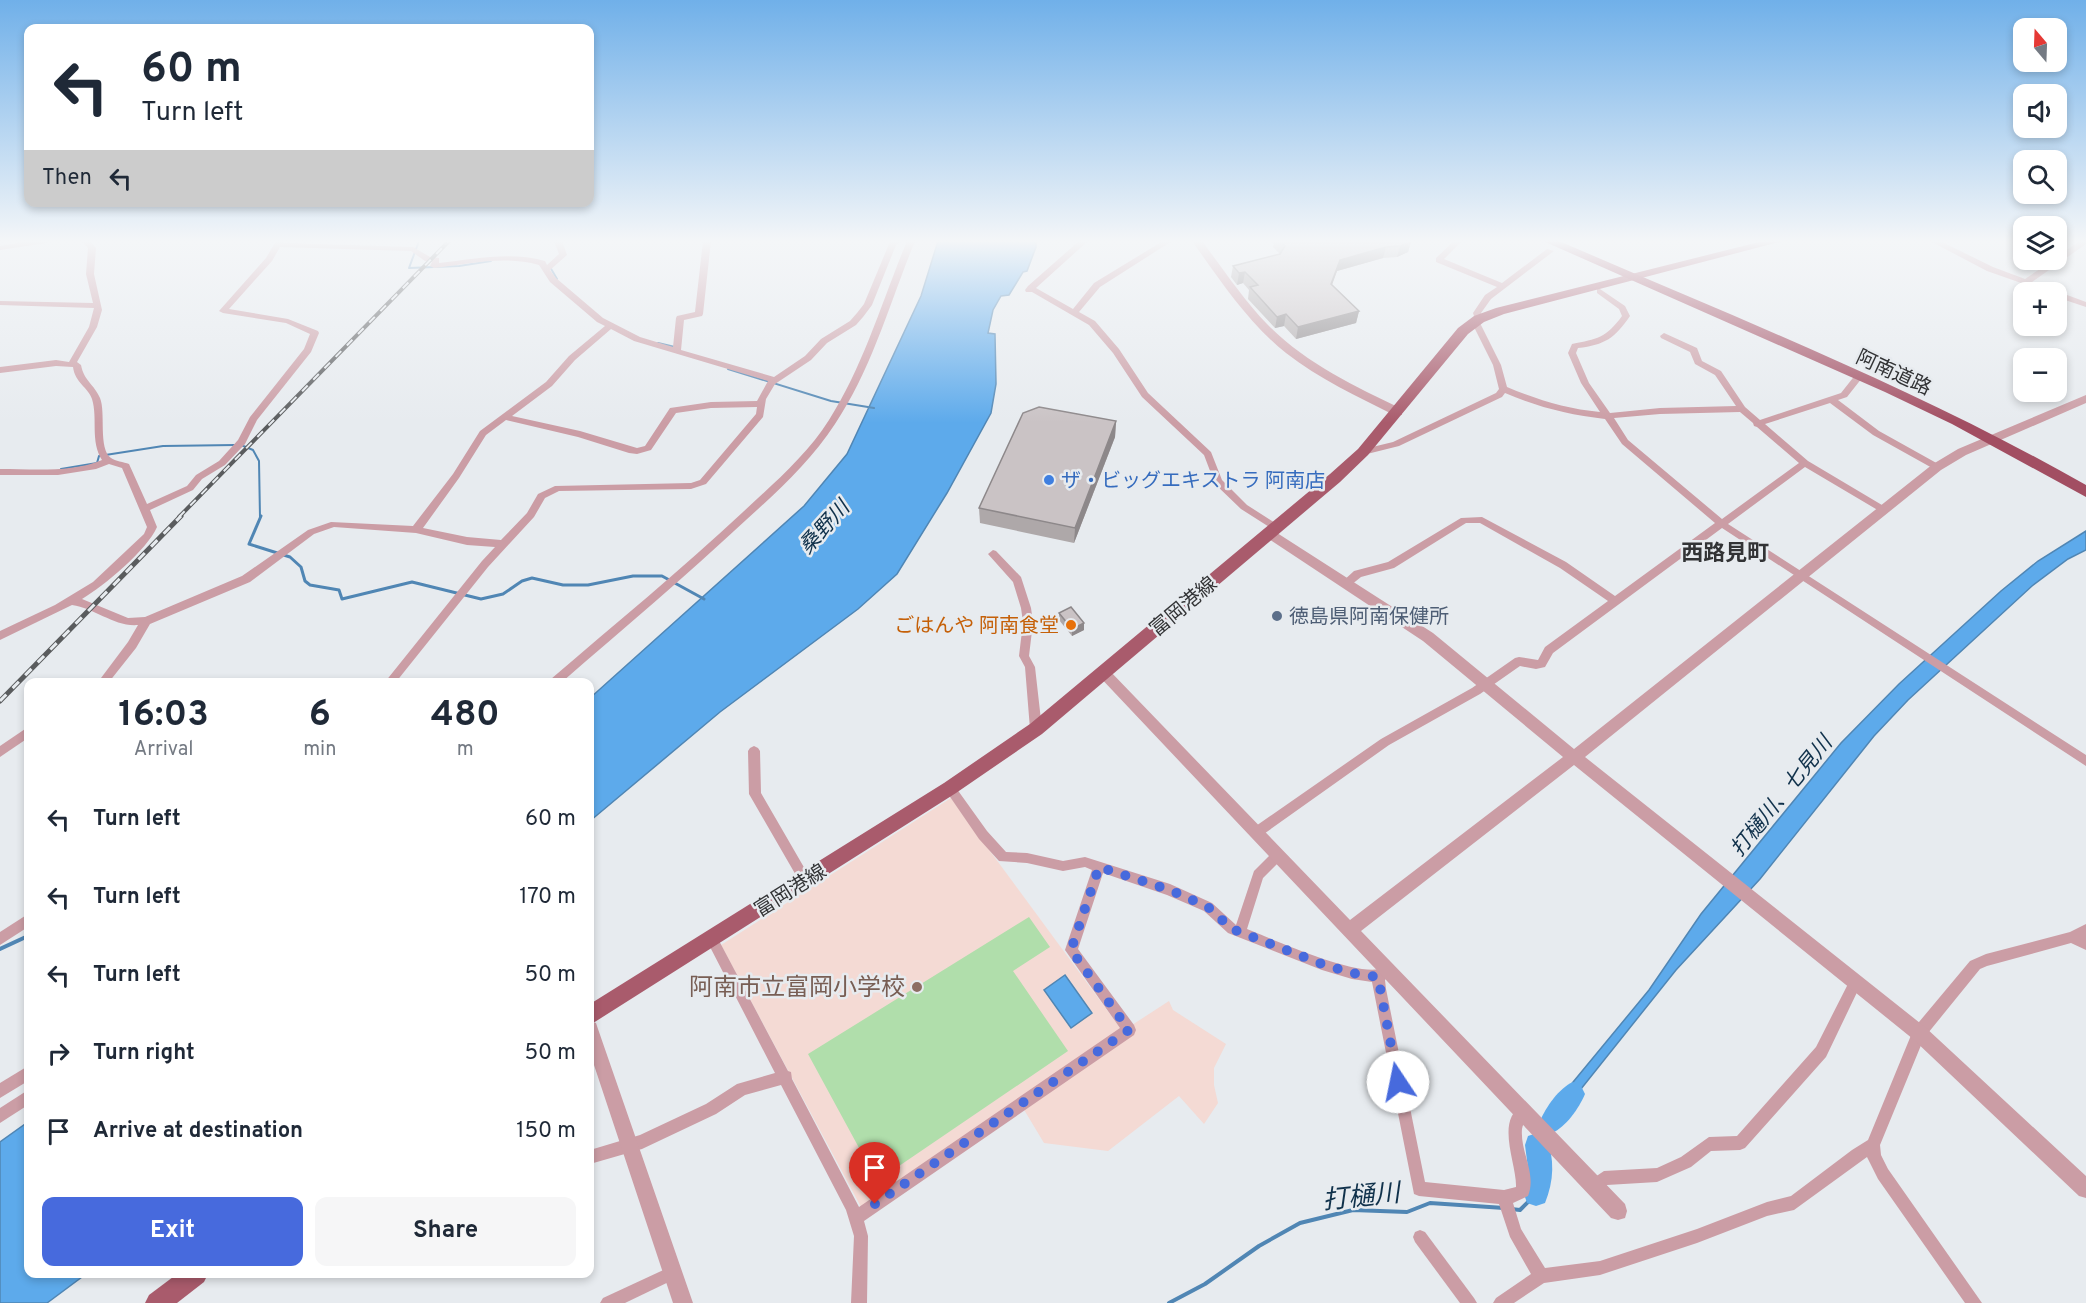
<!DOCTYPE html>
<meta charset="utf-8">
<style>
:root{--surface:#fff;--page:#f6f6f7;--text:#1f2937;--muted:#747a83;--accent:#476add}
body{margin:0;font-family:Overpass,"Noto Sans JP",sans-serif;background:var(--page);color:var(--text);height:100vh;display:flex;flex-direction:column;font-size:22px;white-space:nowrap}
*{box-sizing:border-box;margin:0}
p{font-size:20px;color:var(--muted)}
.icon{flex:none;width:33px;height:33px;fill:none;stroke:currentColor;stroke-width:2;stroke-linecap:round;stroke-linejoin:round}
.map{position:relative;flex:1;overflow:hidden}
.drawer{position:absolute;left:24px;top:678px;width:570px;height:600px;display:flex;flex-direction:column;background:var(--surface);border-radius:12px;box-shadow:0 3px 9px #0003}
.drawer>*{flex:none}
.guide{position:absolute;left:24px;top:24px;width:570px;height:183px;border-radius:12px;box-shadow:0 3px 9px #0003;background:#fff;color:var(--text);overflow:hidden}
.needle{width:39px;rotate:341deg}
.buttons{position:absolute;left:2013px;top:18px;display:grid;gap:12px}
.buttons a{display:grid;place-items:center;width:54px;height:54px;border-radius:12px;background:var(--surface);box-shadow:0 3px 9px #0003;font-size:30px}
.pin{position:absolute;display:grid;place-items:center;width:51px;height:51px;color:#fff;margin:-62px -26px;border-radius:50% 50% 50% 0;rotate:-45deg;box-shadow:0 0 6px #0007}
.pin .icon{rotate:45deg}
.me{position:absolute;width:66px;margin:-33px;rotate:349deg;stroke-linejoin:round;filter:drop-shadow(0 0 4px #0008)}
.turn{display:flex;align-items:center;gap:21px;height:126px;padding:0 18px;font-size:27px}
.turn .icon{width:78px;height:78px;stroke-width:2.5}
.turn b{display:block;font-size:42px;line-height:51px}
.then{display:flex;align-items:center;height:57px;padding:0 18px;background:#0003;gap:12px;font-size:22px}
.eta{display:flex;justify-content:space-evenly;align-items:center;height:102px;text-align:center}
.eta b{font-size:36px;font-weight:700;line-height:42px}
.primary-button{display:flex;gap:12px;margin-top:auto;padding:12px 18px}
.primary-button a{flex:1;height:69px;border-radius:12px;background:var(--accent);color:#fff;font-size:24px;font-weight:700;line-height:69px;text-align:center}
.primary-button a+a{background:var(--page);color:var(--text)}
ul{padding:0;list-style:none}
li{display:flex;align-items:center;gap:18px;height:78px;padding:0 18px}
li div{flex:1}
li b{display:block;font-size:22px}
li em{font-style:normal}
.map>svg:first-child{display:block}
.education{fill:#f4dad4}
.green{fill:#b0deab}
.water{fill:#5daaeb;stroke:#5086b4;stroke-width:1.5}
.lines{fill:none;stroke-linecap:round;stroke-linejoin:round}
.stream-far2{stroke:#5086b4;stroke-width:2}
.stream-far1{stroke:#5086b4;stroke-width:3}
.stream{stroke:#5086b4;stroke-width:4}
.river{fill:#5daaeb;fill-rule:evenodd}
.minor{fill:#cb9da5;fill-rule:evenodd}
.tertiary{fill:#cb9da5;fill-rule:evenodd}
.primary{fill:#a95b6c;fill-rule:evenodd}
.trunk{fill:#a24e62;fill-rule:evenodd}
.rail-far1-casing{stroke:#5a5c5e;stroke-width:4}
.rail-casing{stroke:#5a5c5e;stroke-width:5}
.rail-far1{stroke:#e7ebef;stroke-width:2;stroke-dasharray:8;stroke-linecap:butt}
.rail{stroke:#e7ebef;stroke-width:3;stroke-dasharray:9;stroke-linecap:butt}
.wall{fill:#aea8a9}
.shaded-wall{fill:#8d888a}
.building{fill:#cac3c5;stroke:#8d888a;stroke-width:1.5}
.route{stroke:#476add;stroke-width:10;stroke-dasharray:0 18}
.shop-dot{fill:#3f7fe0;stroke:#e7ebef;stroke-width:2}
.service-dot{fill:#5c6f8a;stroke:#e7ebef;stroke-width:2}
.food-dot{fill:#e8710a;stroke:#e7ebef;stroke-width:2}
.education-dot{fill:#8d6e63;stroke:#e7ebef;stroke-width:2}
.labels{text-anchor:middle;stroke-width:5;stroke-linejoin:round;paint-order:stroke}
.street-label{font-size:20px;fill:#323335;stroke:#e7ebef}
.shop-label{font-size:20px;fill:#366cbe;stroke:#e7ebef;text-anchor:start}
.service-label{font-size:20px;fill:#4e5e75;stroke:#e7ebef;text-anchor:start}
.food-label{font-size:20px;fill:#c56008;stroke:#e7ebef;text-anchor:end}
.water-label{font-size:21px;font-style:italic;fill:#10314b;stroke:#e7ebef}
.quarter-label{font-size:22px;font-weight:bold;fill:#323335;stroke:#e7ebef}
.near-education-label{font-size:24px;fill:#785e54;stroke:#e7ebef;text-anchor:end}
.near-water-label{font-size:26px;font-style:italic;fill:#10314b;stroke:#e7ebef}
</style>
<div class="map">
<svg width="2086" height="1303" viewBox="0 0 2086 1303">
<rect width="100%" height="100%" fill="#e7ebef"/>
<g class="education">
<polygon points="951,798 1121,1029 861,1207 721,945"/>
<polygon points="1169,1001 1173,1010 1226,1044 1214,1068 1214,1085 1218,1103 1204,1124 1179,1096 1108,1151 1044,1143 1023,1108 1132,1025"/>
</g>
<polygon class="green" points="1029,917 1050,947 1013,971 1068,1051 877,1181 808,1054"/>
<g class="water">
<polygon points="938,241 1036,241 1036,247 1027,271 1023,272 1009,295 1001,296 993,310 988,333 995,334 996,384 991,413 947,493 897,574 858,609 720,712 590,821 590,698 804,506 847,454 921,296"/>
<polygon points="2086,531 2086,550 2068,559 2032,586 1908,700 1874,736 1760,879 1676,970 1561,1114 1554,1114 1550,1110 1649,990 1701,914 1841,743 1899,684 2001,591 2038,561"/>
<polygon points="1065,975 1092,1013 1071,1028 1044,990"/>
<polygon points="28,1122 28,1274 86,1274 47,1303 0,1303 0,1142"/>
</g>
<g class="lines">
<g class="stream-far2">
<polyline points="419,241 409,268 459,266 491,261"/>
<polyline points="550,267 557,279"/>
<polyline points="658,343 675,347"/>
<polyline points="728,369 831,401 874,408"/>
<polyline points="241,445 253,450 259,461 260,517"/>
<polyline points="61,469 97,463 99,456 163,446 235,445"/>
</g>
<polyline class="stream-far1" points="261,516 249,544 290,557 301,567 305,581 310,585 339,590 342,599 412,582 481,599 503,594 522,581 532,578 563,585 588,585 633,576 662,576 704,599"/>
<g class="stream">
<polyline points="0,949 28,936"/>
<polyline points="1511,1209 1520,1210 1536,1194"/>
<polyline points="1169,1303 1205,1284 1259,1246 1300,1223 1353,1210 1407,1212 1430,1203 1504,1208"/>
</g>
<g class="river">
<path d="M1573 1082 1581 1086 1585 1094C1579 1108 1566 1127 1552 1133L1544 1129 1540 1121C1546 1107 1559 1088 1573 1082Z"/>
<path d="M1537 1133 1546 1136C1555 1159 1554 1181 1545 1203L1536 1206 1527 1203 1524 1194 1529 1176 1525 1145 1528 1136Z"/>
</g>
<g class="minor">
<polygon points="31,241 50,241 46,243 0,250 0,246"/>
<path d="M82 241H90L96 248 94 274 102 310 97 327 77 362 81 365C84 381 94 384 100 398 106 412 98 449 111 458 115 461 124 462 129 464L147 504 187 486 196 475 219 461 238 440 250 417 304 349 310 334 286 323 223 313 219 311 266 258 276 241H284L283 243 413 247 430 257 439 258V263C474 259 510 251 545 261L547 265 559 254 554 241H562L567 255 550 270 556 278 603 318 640 337 673 347 676 318 677 316 695 312 703 241H711L703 314 702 316 684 320 681 350 774 377 805 356 821 339 850 321 857 313 864 304 889 244 892 241H901L896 245 872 305 863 317 856 325 827 343 811 360 775 384 766 399 763 417 706 484 691 489 559 491 545 498 534 517 488 567 396 682H385L482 561 495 547 467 545 416 533 334 527 314 534 250 582 150 624 136 648 109 682H98L128 642 138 625C114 627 95 608 72 605L0 640V631L55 605 93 582 144 534 147 527 122 468 109 464 96 469 58 475H0V469C33 469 71 473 102 460 90 441 98 419 92 399 88 387 75 383 73 367L56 366 0 373V367L56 360 69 362 89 327 94 308 0 305V301L93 303 86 274 88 248ZM280 247 411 251 425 261 432 262 430 266 434 268C468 264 505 255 539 265L550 282 597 322 605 326 569 356 546 382 480 431 453 474 413 526 331 522 308 530 242 576 145 617 128 618 82 599C104 586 147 550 157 527L150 510 193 490 202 479 225 465 245 444 257 420 311 352 319 333 318 331 288 319 229 309 272 261ZM611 329 634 341 768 381 757 401 711 402 670 408 645 446 637 448 580 431 512 416 552 386 575 360ZM757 407 756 414 700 480 691 483 555 486 538 494 527 513 501 540 467 537 423 528 459 478 486 435 506 420 578 437 629 453 637 454 651 450 676 413 711 408Z"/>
<path d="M907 241H915C890 302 872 369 835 424 811 461 778 491 746 520 686 576 623 629 562 682H550L551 679C615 624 681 570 743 512 773 484 807 455 829 420 864 365 882 301 907 241Z"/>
<polygon points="1079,241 1088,241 1036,288 1073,309 1094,283 1163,241 1172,241 1100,287 1079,312 1095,321 1119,349 1148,393 1211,452 1222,480 1247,505 1280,526 1282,528 1280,530 1274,530 1241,509 1215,484 1204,455 1142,397 1113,353 1089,325 1032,292 1026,292 1025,290 1028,286"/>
<path d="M1454 241H1462L1444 259 1502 283 1547 249 1554 251 1491 299 1481 313 1483 319 1479 321 1501 365 1507 387C1538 400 1567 409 1600 412L1581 383 1568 353 1572 344C1597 339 1606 338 1622 316L1619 309 1597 293V289H1600L1625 306 1630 316C1615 338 1605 345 1578 348L1576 353 1589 383 1610 413 1660 408 1736 406 1715 375 1695 364 1690 352 1661 338 1660 336 1664 333 1697 348 1702 361 1721 371 1745 407 1760 420 1841 393 1856 374H1862V378L1847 397 1838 400 1879 431 1940 465 1942 467 1940 469H1934L1873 435 1830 403 1765 424 1808 461 1887 508 1889 510 1887 512H1881L1805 467 1728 524 2086 755V766L1722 528 1553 653 1545 667 1536 669 1520 666 1480 694 1389 745 1261 836 1257 837 1253 836 1251 832 1253 828 1381 739 1472 688 1515 658 1519 657 1538 660 1545 647 1608 601 1560 568 1480 523H1466L1394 568 1361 577 1351 585H1343L1342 582 1354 571 1388 562 1461 518 1482 517 1566 562 1615 596 1715 523 1622 444 1605 419C1569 415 1537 407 1505 393L1502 397 1399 446 1363 455 1360 454 1358 452 1360 450 1393 442 1496 393 1499 389 1493 365 1471 321 1475 319 1473 313 1485 295 1497 287 1436 262V258ZM1740 412 1753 423 1754 426 1757 427 1799 463 1722 519 1628 440 1614 418 1660 414Z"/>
<polygon points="1930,241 1940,241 1993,267 2025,279 2053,260 2056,260 2056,257 2080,241 2086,241 2086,244 2032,282 2086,302 2086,307 2056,297 2056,292 2047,292 1987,271"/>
<polygon points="993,550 996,551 1021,577 1031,608 1033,622 1029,656 1035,667 1042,729 1040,732 1036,734 1032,732 1030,729 1025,667 1019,656 1023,622 1021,608 1013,582 988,554"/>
<polygon points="28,727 28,738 0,757 0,746"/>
<polygon points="754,746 758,748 760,751 761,793 809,876 811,880 809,884 805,886 801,884 749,794 748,751 750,748"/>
<path d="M950 783 954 785 987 831 1006 852 1027 853 1063 861 1085 857 1170 884 1212 903 1236 925 1254 871 1274 851 1278 850 1282 851 1284 855 1282 859 1263 878 1247 929C1275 940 1358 978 1383 968L1388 970 1389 974 1385 980 1386 989 1425 1182 1504 1190 1516 1187C1517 1164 1494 1118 1524 1105L1529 1107 1531 1112C1528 1118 1523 1122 1522 1129 1520 1152 1537 1174 1528 1196L1513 1203 1521 1229 1545 1268 1600 1261 1697 1229 1767 1202 1791 1196 1852 1150 1868 1140 1914 1028 1970 961 1986 954 2070 932 2086 924V950L2071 943 1987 966 1980 969 1924 1038 1880 1145 1881 1155 1888 1169 1982 1303H1965L1878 1179 1867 1157 1794 1210 1767 1216 1697 1243 1600 1275 1544 1283 1514 1303H1493L1496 1298 1531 1274 1510 1237 1499 1204 1419 1196 1414 1194 1372 982 1352 979 1322 970 1228 933 1204 911 1167 895 1103 873 1078 949 1134 1025 1136 1030 1134 1035 864 1221 868 1236 867 1303H851L854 1236 846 1210 781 1085 745 1095 716 1114 642 1149 590 1164V1150L640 1135 706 1104 737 1084 775 1073 708 943 706 939 708 935 712 933 716 935 788 1071 791 1072 792 1079 859 1207 1120 1028 1065 950 1092 870 1085 867 1063 871 1027 863 999 861 979 839 946 791 944 788 946 785Z"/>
<polygon points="28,914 28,927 0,945 0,932"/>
<polygon points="1855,978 1860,980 1861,984 1826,1057 1745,1148 1740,1150 1711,1151 1691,1167 1657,1182 1607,1185 1594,1193 1589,1191 1587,1186 1589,1181 1604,1171 1657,1168 1681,1157 1709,1137 1737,1136 1816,1047 1850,980"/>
<polygon points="28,1066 28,1081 0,1098 0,1083"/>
<polygon points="28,1090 28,1105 0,1123 0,1108"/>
<polygon points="1420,1230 1425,1232 1474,1298 1477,1303 1460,1303 1415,1242 1413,1237 1415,1232"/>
<polygon points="672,1266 677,1268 679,1273 677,1278 625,1303 600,1303 603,1298"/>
</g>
<g class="tertiary">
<path d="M1192 241H1202C1223 269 1243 299 1267 324 1305 363 1354 386 1402 409V415H1394C1357 396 1319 379 1286 353 1248 323 1220 280 1192 241Z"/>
<polygon points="2086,395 2086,403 1966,455 1941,470 1585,757 1925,1027 2086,1176 2086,1198 2079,1196 1913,1039 1574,765 1361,931 1625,1204 1627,1211 1625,1218 1618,1220 1611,1218 1096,673 1098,669 1108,669 1350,920 1563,757 1423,641 1266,537 1264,534 1266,531 1274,531 1433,633 1574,749 1933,464 1958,449"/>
<polygon points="590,1021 596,1023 598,1029 693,1303 673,1303 590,1053"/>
</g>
<g class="primary">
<polygon points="1763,241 1783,241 1504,314 1484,322 1468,334 1368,455 1340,482 1042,734 956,793 590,1025 590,1004 944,783 1030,724 1330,474 1358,449 1458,328 1474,316 1496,308"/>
<polygon points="177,1274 208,1274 204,1282 177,1303 145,1303 149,1295"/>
</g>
<path class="trunk" d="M1543 241H1559C1737 318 1917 389 2086 485V497L1952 424 1885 392Z"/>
<defs>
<polyline id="rail-far1" points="179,517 449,241"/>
<polyline id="rail" points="0,701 181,516"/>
</defs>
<use href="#rail-far1" class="rail-far1-casing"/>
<use href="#rail" class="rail-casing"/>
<use href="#rail-far1" class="rail-far1"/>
<use href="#rail" class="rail"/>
</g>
<g class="wall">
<polygon points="1274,241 1411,241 1408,252 1397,257 1383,258 1337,271 1332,285 1359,311 1356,323 1296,339 1284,326 1275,328 1248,299 1249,290 1243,283 1237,285 1231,277 1233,266 1280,254 1273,247"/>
<polygon points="1116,421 1115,437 1074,543 980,523 979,508"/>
<polygon points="1059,613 1084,630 1072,636 1059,620"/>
</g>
<g class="shaded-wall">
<polygon points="1410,241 1411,241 1408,252 1397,257 1400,246"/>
<polygon points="1386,247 1383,258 1337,271 1328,295 1331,284 1340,260"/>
<polygon points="1245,272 1243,283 1237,285 1239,273"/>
<polygon points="1359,311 1356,323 1296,339 1298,327"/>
<polygon points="1286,314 1284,326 1275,328 1277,317"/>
<polygon points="1116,421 1115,437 1074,543 1075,528"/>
<polygon points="1084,623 1084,630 1072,636 1072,629"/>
</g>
<g class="building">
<polygon points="1281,241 1410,241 1400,246 1386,247 1340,260 1331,284 1359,311 1298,327 1286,314 1277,317 1250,287 1258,285 1245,272 1239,273 1233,266 1280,254 1285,246"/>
<polygon points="1039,407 1116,421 1075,528 979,508 1023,413"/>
<polygon points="1071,607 1084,623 1072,629 1059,613"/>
</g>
<linearGradient id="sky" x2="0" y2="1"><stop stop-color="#70b0e9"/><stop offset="0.57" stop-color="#f4f6f8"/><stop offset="1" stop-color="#f4f6f8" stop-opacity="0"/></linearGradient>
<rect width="2086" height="423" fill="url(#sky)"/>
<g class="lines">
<polyline class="route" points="875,1204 1129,1030 1071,950 1099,867 1170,890 1208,907 1232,929 1322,964 1352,973 1378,977 1398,1082"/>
</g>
<circle class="shop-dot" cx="1049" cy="480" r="6"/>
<circle class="service-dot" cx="1277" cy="616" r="6"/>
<circle class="food-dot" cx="1071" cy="625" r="6"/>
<circle class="education-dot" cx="917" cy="987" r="6"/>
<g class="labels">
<g class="street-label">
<text transform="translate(1894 372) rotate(25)" y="7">阿南道路</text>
<text transform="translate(1183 606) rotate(-40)" y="7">富岡港線</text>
<text transform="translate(790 890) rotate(-32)" y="7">富岡港線</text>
</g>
<g class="shop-label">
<text x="1061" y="487">ザ・ビッグエキストラ 阿南店</text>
</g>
<g class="service-label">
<text x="1289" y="623">徳島県阿南保健所</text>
</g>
<g class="food-label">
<text x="1059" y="632">ごはんや 阿南食堂</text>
</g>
<g class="water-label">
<text transform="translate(824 527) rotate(-48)" y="7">桑野川</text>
<text transform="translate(1781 796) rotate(-51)" y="7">打樋川、七見川</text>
</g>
<g class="quarter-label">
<text x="1725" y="560">西路見町</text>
</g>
<g class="near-education-label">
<text x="905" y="995">阿南市立富岡小学校</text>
</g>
<g class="near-water-label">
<text transform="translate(1361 1196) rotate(-6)" y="9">打樋川</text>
</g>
</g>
</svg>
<div class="buttons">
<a><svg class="needle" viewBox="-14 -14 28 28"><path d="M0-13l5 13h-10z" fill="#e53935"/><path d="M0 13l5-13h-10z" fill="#747a83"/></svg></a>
<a><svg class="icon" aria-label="sound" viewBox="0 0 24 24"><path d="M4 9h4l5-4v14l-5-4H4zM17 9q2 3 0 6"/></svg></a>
<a><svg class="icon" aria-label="search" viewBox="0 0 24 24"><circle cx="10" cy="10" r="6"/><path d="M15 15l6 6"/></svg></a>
<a><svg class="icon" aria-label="layers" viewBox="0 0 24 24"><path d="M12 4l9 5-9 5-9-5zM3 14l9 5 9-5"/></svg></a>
<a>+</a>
<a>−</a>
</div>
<div class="pin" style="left:875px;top:1204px;background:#d93025"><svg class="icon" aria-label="arrive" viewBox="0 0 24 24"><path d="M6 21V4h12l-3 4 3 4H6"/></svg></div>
<svg class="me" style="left:1398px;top:1082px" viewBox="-20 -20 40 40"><circle r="19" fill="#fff"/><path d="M0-13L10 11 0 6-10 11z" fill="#476add"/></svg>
<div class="guide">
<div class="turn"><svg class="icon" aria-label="left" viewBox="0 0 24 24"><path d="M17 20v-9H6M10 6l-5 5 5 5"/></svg><div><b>60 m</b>Turn left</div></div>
<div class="then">Then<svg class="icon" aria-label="left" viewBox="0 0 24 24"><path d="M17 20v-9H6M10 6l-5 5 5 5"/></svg></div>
</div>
<section class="drawer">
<div class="eta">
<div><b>16:03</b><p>Arrival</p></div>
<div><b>6</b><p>min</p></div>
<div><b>480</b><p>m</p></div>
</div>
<ul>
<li><svg class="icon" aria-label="left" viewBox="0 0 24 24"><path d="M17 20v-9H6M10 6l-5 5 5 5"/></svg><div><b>Turn left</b></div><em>60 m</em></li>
<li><svg class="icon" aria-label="left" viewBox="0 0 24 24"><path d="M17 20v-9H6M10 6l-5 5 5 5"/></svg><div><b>Turn left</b></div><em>170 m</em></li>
<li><svg class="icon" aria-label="left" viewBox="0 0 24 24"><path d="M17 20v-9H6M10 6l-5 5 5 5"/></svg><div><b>Turn left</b></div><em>50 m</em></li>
<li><svg class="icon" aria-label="right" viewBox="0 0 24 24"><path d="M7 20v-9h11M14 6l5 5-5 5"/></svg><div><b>Turn right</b></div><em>50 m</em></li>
<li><svg class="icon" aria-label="arrive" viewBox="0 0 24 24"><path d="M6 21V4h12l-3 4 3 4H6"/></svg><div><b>Arrive at destination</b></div><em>150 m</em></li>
</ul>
<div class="primary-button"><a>Exit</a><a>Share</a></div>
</section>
</div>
